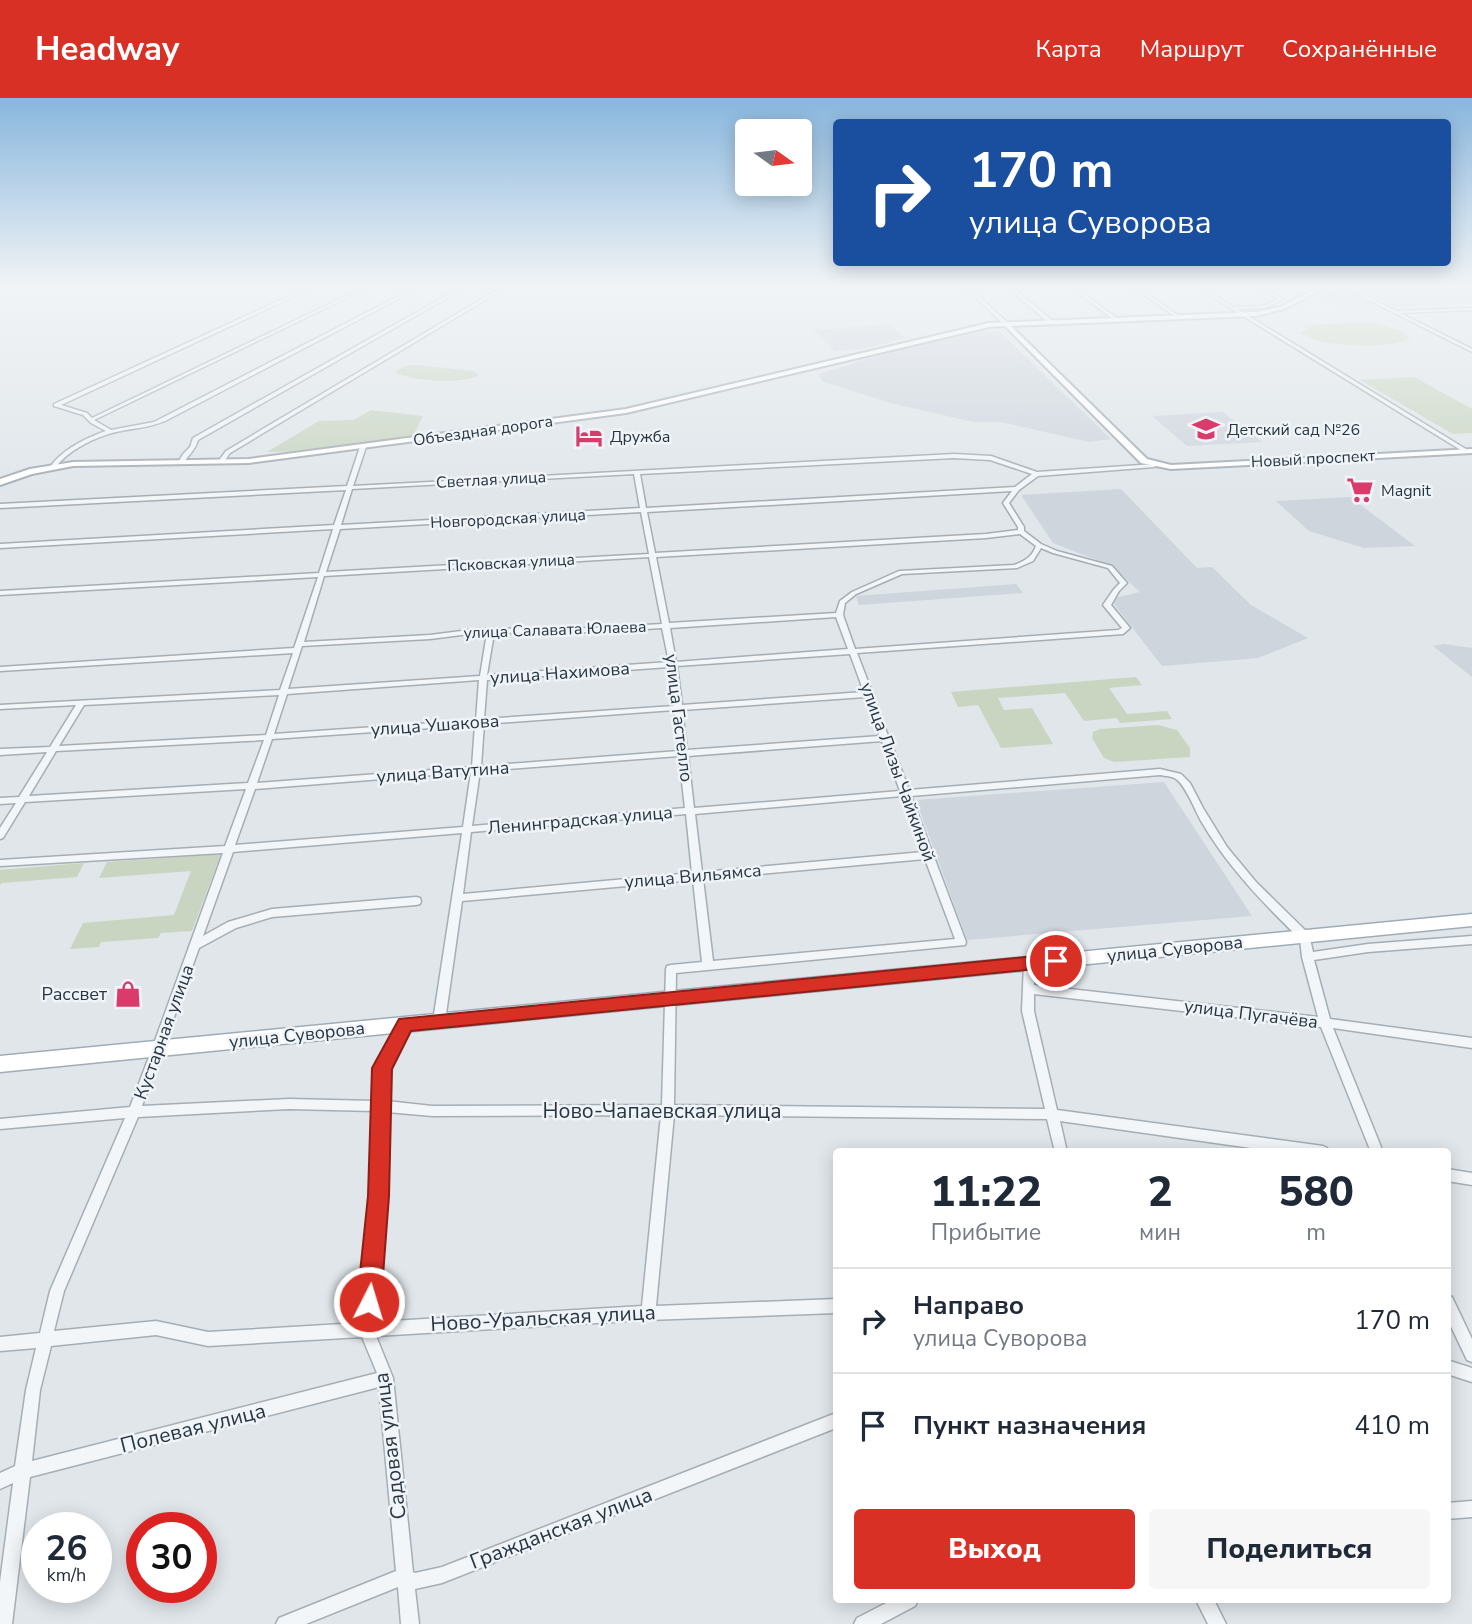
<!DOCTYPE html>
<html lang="ru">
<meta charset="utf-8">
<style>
:root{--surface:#fff;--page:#f6f6f7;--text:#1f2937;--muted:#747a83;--line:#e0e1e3;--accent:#d93025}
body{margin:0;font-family:"Nunito Sans",sans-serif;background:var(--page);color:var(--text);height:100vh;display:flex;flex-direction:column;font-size:26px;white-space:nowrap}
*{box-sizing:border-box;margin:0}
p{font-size:23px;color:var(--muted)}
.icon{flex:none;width:38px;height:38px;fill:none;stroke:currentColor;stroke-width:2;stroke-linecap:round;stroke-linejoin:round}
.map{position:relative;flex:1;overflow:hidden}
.panel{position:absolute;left:833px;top:1050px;width:618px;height:455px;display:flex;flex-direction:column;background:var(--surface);border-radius:7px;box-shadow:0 4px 18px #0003}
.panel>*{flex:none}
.guide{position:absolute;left:833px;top:21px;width:618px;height:147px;border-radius:7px;box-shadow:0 4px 18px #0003;background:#1a4fa0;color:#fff;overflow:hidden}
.needle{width:46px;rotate:104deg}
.fabs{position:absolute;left:735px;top:21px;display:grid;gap:14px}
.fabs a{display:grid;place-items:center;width:77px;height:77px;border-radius:7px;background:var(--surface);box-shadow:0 4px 18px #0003;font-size:35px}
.speed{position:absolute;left:21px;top:1414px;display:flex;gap:14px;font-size:35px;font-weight:700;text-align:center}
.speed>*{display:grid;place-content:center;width:91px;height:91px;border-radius:50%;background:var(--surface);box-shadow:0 4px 18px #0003;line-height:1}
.speed small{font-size:18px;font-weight:400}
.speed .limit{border:10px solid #d22;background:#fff;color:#111}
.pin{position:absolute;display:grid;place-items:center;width:60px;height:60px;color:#fff;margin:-30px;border:4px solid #fff;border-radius:50%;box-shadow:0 2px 7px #0007}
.me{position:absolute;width:77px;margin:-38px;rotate:5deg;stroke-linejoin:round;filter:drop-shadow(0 0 5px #0008)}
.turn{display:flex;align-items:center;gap:24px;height:147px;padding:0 21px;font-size:32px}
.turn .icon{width:91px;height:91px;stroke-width:2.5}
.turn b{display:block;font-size:49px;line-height:60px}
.eta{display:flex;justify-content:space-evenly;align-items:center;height:119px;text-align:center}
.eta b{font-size:42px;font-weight:800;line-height:49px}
.action{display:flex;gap:14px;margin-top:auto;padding:14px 21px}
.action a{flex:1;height:80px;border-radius:7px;background:var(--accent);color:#fff;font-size:28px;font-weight:800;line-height:80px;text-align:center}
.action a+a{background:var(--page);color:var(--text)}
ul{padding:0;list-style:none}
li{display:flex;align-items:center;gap:21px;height:105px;padding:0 21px;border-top:2px solid var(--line)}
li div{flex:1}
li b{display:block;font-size:26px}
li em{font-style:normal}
header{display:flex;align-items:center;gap:42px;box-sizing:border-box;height:98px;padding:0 35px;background:var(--accent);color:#fff}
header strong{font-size:33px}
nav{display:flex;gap:38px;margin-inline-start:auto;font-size:24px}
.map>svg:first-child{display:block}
.built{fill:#ced5dd}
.green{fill:#c9d5c1}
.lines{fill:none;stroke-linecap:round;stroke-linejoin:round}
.street-casing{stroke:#a5aeb5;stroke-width:3}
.secondary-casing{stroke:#a5aeb5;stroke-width:4}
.primary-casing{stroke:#9facb7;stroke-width:3}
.street{fill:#f3f6f8;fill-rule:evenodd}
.secondary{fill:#fff;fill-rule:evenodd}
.primary{fill:#fff;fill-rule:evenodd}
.route{fill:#d93025;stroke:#8d1f18;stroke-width:2}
.labels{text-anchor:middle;stroke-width:5;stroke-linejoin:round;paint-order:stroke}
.far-poi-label{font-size:16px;fill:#273643;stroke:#f0f4f8;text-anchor:start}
.far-street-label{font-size:16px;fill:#273643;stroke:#f0f4f8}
.street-label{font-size:18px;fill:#273643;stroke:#f0f4f8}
.poi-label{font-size:18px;fill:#273643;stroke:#f0f4f8;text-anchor:end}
.near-street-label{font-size:21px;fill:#273643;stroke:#f0f4f8}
</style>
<header>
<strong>Headway</strong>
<nav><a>Карта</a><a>Маршрут</a><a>Сохранённые</a></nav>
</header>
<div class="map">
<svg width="1472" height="1526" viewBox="0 0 1472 1526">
<rect width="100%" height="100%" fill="#e0e6ea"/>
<g class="built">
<polygon points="1347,186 1472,186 1472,205 1394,209"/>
<polygon points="1339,188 1380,206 1344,208 1324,205 1314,200"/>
<polygon points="891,226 905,240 868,250 835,253 813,232"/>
<polygon points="999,233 1111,341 1089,344 1001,324 974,324 890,305 822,283 819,276 905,249 967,234"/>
<polygon points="1223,314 1262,344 1187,348 1152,318"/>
<polygon points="1121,391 1197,470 1212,469 1251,507 1308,540 1258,560 1162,568 1110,501 1140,494 1112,468 1053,445 1021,397"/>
<polygon points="1350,399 1415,448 1364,450 1309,433 1276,403"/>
<polygon points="1016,486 1023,495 859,507 856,498"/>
<polygon points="1444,546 1472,550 1472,579 1433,548"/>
<polygon points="1164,684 1252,818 967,842 916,702"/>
</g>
<g class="green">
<path d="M1372 224 1404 234 1410 241C1387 251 1320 250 1300 235L1308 231 1303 227Z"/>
<path d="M417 267 474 273 479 277C464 287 410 283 395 274L406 268Z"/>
<polygon points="1414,279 1472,311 1472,335 1453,336 1360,282"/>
<polygon points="371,312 423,318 412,340 315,353 267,354 319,323 354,322"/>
<polygon points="1136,579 1142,587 1109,590 1127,616 1167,613 1172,621 1120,625 1117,620 1084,623 1065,595 998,600 1004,612 1032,610 1053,646 1001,650 978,607 958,609 951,594"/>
<polygon points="1158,627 1177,632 1190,650 1190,659 1114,664 1104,660 1092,640 1093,634 1100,631"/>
<polygon points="221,756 192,833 161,835 158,840 101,844 99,849 70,851 83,825 174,817 191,773 99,780 107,764"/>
<polygon points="84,765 77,779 2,785 0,787 0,772"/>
</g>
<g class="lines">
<defs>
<g id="street">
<path d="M315 186H321L61 307 87 315 92 320 371 186H376L94 322 111 332 154 324 422 186H427L165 323C149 330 133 330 116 334 95 339 68 352 55 370H51L50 369C63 351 86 340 106 333L91 325 83 317 54 308V306Z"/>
<path d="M467 186H472L198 342C195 353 188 357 183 366L178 365 183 356 190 349 193 340Z"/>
<polygon points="507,186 512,186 230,355 223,365 218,364 226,353"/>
<polygon points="962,186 966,186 1007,224 1007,226 1003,226"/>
<polygon points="1004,186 1009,186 1054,224 1054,226 1050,226"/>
<polygon points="1066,186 1071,186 1119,222 1119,224 1117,224"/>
<polygon points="1128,186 1133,186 1182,220 1179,221"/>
<polygon points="1191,186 1196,186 1233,209 1264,208 1278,201 1253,186 1258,186 1282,200 1282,202 1265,210 1237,211 1469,353 1464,354"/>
<polygon points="1337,186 1342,186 1396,213 1472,210 1472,212 1400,215 1472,251 1472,254"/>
<path d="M363 347 366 349 353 388 954 356 991 358 1037 374 1156 366V368L1154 369 1038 378 1019 392 1009 405 1024 429V433L1041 446 1057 453 1112 468 1126 484 1127 485 1119 493 1111 507 1130 530 1123 536 857 555 872 594 874 596 873 597 888 638 891 640 890 642 909 692 1160 671 1181 676 1190 685 1203 710 1227 749 1256 784 1309 836 1313 854 1368 846 1472 838V846L1368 854 1314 862 1330 921 1472 940V950L1333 930 1383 1054H1371L1321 929 1034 896V913L1057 1012 1323 1048 1327 1050 1329 1054H1279L1060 1023 1067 1054H1055L1047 1021 674 1017 656 1208 836 1201V1215L648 1222 376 1238 393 1280 413 1474 415 1475 442 1469 836 1315V1330L442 1485 415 1491 419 1526H401L398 1489 306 1526H276L279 1520 396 1473 379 1289 30 1379 12 1526H0V1484L13 1385 0 1391V1375L15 1368 26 1292 36 1250 0 1253V1239L40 1235 50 1193 125 1020 0 1031V1021L130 1009 152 951 223 755 0 768V762L225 748 246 691 25 704 3 740 0 741V730L16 705 0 706V700L19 699 47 654 0 657V651L50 649 76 607 0 611V607L280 592 293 555 0 573V569L294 550 318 479 0 497V493L319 475 333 431 0 450V446L334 427 346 392 0 410V406L347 388 360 349ZM954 360 990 362 1032 376 1015 389 646 410 640 376ZM634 376 640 410 341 427 352 391ZM1012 393 1003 405 1018 429V432L986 436 655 455 647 414ZM641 414 649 456 326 474 340 431ZM1020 436 1036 448C1032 459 1025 463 1014 467L899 473 852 494 840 503 836 515 669 525 656 459 986 440ZM1041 450 1053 455 1108 470 1120 485 1114 491 1103 507 1122 530 1118 532 855 551 843 517 845 505 856 496 902 476 1017 470 1033 463ZM649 459 662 526 593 530 477 531 430 537 304 544 324 478ZM836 519 848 551 676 564 670 530ZM662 530 669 564 487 577 494 535 593 534ZM477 535H487L480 578 288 591 302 548 430 541ZM850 556 864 594 682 607 677 568ZM669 569 674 608 484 621 487 582ZM479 582 476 622 274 636 287 596ZM279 597 266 637 59 648 84 607ZM865 599 880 638 687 652 682 612ZM674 612 679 653 481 668 484 626ZM475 627 472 669 257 685 272 641ZM264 642 248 685 29 698 56 653ZM882 643 900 693 694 710 688 658ZM679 658 685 710 472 728 480 673ZM471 674 463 729 235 747 255 691ZM1160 677C1165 678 1172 678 1176 681 1186 688 1195 712 1201 723 1227 768 1263 805 1300 841L1302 859 1318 919 1034 887V865L1033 862H1025L1024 865 1022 913 1045 1011 674 1007 676 875 965 847 966 844 911 698ZM902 698 923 754 702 774 695 716ZM686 716 692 775 463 796 471 734ZM462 735 433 923 435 926 439 928 443 926 445 923 462 803 693 782 702 864 671 867 667 868 666 871 662 1007 432 1008 387 1003 388 970 412 926 410 923 406 921 402 923 376 970 375 1003 289 1001 142 1008 199 850 236 830 272 819 416 807 420 806 421 803 420 800 416 799 272 811 228 824 203 838 233 754ZM925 761 955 841 713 863 703 781ZM289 1011 375 1013 373 1098 359 1225 208 1234 156 1223 54 1233 64 1193 138 1019ZM387 1014 432 1018 661 1017 642 1208 374 1224 385 1098ZM156 1237 208 1248 362 1239 377 1275 32 1363 40 1292 51 1248Z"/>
<polygon points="1447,1071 1472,1075 1472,1087 1447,1083"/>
<polygon points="1447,1197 1452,1199 1472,1241 1472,1264 1467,1262 1447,1220"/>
<polygon points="1447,1262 1472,1270 1472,1284 1447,1276"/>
<polygon points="1472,1403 1472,1419 1447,1421 1447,1405"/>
<polygon points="892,1502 918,1502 915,1508 881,1526 854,1526 857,1520"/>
<polygon points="1196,1502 1214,1502 1226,1526 1208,1526"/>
</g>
<polygon id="secondary" points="1325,186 1333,186 1284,211 1256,218 1011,228 1147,361 1171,367 1472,351 1472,355 1171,371 1141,365 1005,228 989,229 626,315 249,365 73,368 32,376 0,387 0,381 30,371 73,364 249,361 626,311 989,225 1256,214 1280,209"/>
<polygon id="primary" points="1472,816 1472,828 0,974 0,958"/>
</defs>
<use href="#street" class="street-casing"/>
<use href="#secondary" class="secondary-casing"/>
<use href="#primary" class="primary-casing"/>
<use href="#street" class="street"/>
<use href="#secondary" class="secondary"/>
<use href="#primary" class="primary"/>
</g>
<linearGradient id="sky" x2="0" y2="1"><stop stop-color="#88b6dd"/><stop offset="0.47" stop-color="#f1f4f6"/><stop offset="1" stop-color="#f1f4f6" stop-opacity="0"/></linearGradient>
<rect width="1472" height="400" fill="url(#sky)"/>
<polygon class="route" points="1056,856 1062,858 1065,863 1062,868 1056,869 411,933 392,971 389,1098 381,1204 377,1212 369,1215 361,1212 357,1204 368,1098 372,970 399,921"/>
<defs>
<symbol id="school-bare" viewBox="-9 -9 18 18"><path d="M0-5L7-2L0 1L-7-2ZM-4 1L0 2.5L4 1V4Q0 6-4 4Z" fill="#d93b6b" stroke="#f0f4f8" stroke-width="2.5" paint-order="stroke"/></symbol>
<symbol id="hotel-bare" viewBox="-9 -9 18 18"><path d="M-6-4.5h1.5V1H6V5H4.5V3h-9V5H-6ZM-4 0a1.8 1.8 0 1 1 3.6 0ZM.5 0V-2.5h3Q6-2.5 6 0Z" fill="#d93b6b" stroke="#f0f4f8" stroke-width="2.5" paint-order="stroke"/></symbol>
<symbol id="supermarket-bare" viewBox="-9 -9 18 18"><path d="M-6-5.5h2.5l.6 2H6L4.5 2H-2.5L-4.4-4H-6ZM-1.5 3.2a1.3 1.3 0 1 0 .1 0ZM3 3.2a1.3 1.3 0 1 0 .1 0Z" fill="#d93b6b" stroke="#f0f4f8" stroke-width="2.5" paint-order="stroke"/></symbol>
<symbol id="shop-bare" viewBox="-9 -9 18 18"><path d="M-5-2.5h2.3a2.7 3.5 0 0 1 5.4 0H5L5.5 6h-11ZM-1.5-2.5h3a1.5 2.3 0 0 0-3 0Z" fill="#d93b6b" stroke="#f0f4f8" stroke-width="2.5" paint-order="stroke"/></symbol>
</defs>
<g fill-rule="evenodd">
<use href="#school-bare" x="1187" y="312" width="38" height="38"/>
<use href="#hotel-bare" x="570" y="319" width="38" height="38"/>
<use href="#supermarket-bare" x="1341" y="373" width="38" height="38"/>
<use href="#shop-bare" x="109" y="877" width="38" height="38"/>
</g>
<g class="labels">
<g class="far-poi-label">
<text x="1227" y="337">Детский сад №26</text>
<text x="610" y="344">Дружба</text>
<text x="1381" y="398">Magnit</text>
</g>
<g class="far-street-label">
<text transform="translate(483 332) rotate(-8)" y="6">Объездная дорога</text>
<text transform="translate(1313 360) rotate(-3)" y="6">Новый проспект</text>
<text transform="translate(491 381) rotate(-3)" y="6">Светлая улица</text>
<text transform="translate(508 420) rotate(-3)" y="6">Новгородская улица</text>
<text transform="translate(511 464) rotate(-3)" y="6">Псковская улица</text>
<text transform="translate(555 531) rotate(-2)" y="6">улица Салавата Юлаева</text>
</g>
<g class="street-label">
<text transform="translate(560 575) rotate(-4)" y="6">улица Нахимова</text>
<text transform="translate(679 620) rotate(83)" y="6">улица Гастелло</text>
<text transform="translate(435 627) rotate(-4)" y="6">улица Ушакова</text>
<text transform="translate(443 674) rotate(-4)" y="6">улица Ватутина</text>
<text transform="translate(898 674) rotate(70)" y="6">улица Лизы Чайкиной</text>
<text transform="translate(580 722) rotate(-5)" y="6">Ленинградская улица</text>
<text transform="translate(693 778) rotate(-5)" y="6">улица Вильямса</text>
<text transform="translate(1175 851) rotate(-6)" y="6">улица Суворова</text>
<text transform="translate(1251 916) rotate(7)" y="6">улица Пугачёва</text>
<text transform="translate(164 934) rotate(-70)" y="6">Кустарная улица</text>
<text transform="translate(297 937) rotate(-6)" y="6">улица Суворова</text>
</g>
<g class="poi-label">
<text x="107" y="902">Рассвет</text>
</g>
<g class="near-street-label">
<text x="662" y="1020">Ново-Чапаевская улица</text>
<text transform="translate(543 1220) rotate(-3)" y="7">Ново-Уральская улица</text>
<text transform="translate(193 1330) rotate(-14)" y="7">Полевая улица</text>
<text transform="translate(390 1348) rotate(-97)" y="7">Садовая улица</text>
<text transform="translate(561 1430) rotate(-21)" y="7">Гражданская улица</text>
</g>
</g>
</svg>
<div class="fabs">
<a><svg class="needle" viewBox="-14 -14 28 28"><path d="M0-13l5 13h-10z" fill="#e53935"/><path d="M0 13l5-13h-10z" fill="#747a83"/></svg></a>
</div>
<div class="speed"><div>26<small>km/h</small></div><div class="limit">30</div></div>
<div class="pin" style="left:1056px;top:863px;background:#d93025"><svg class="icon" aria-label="arrive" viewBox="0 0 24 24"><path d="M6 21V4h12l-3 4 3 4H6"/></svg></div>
<svg class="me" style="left:369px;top:1204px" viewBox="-20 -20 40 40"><circle r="17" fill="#d93025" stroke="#fff" stroke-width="3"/><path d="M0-11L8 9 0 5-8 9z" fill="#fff"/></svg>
<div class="guide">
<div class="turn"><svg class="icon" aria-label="right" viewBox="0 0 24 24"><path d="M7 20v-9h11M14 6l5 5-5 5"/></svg><div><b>170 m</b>улица Суворова</div></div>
</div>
<section class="panel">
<div class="eta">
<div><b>11:22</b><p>Прибытие</p></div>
<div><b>2</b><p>мин</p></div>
<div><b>580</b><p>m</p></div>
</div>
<ul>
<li><svg class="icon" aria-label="right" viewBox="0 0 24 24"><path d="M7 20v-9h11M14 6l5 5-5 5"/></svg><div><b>Направо</b><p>улица Суворова</p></div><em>170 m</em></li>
<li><svg class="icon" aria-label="arrive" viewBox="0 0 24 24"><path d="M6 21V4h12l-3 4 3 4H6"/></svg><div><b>Пункт назначения</b></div><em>410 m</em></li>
</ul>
<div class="action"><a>Выход</a><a>Поделиться</a></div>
</section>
</div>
